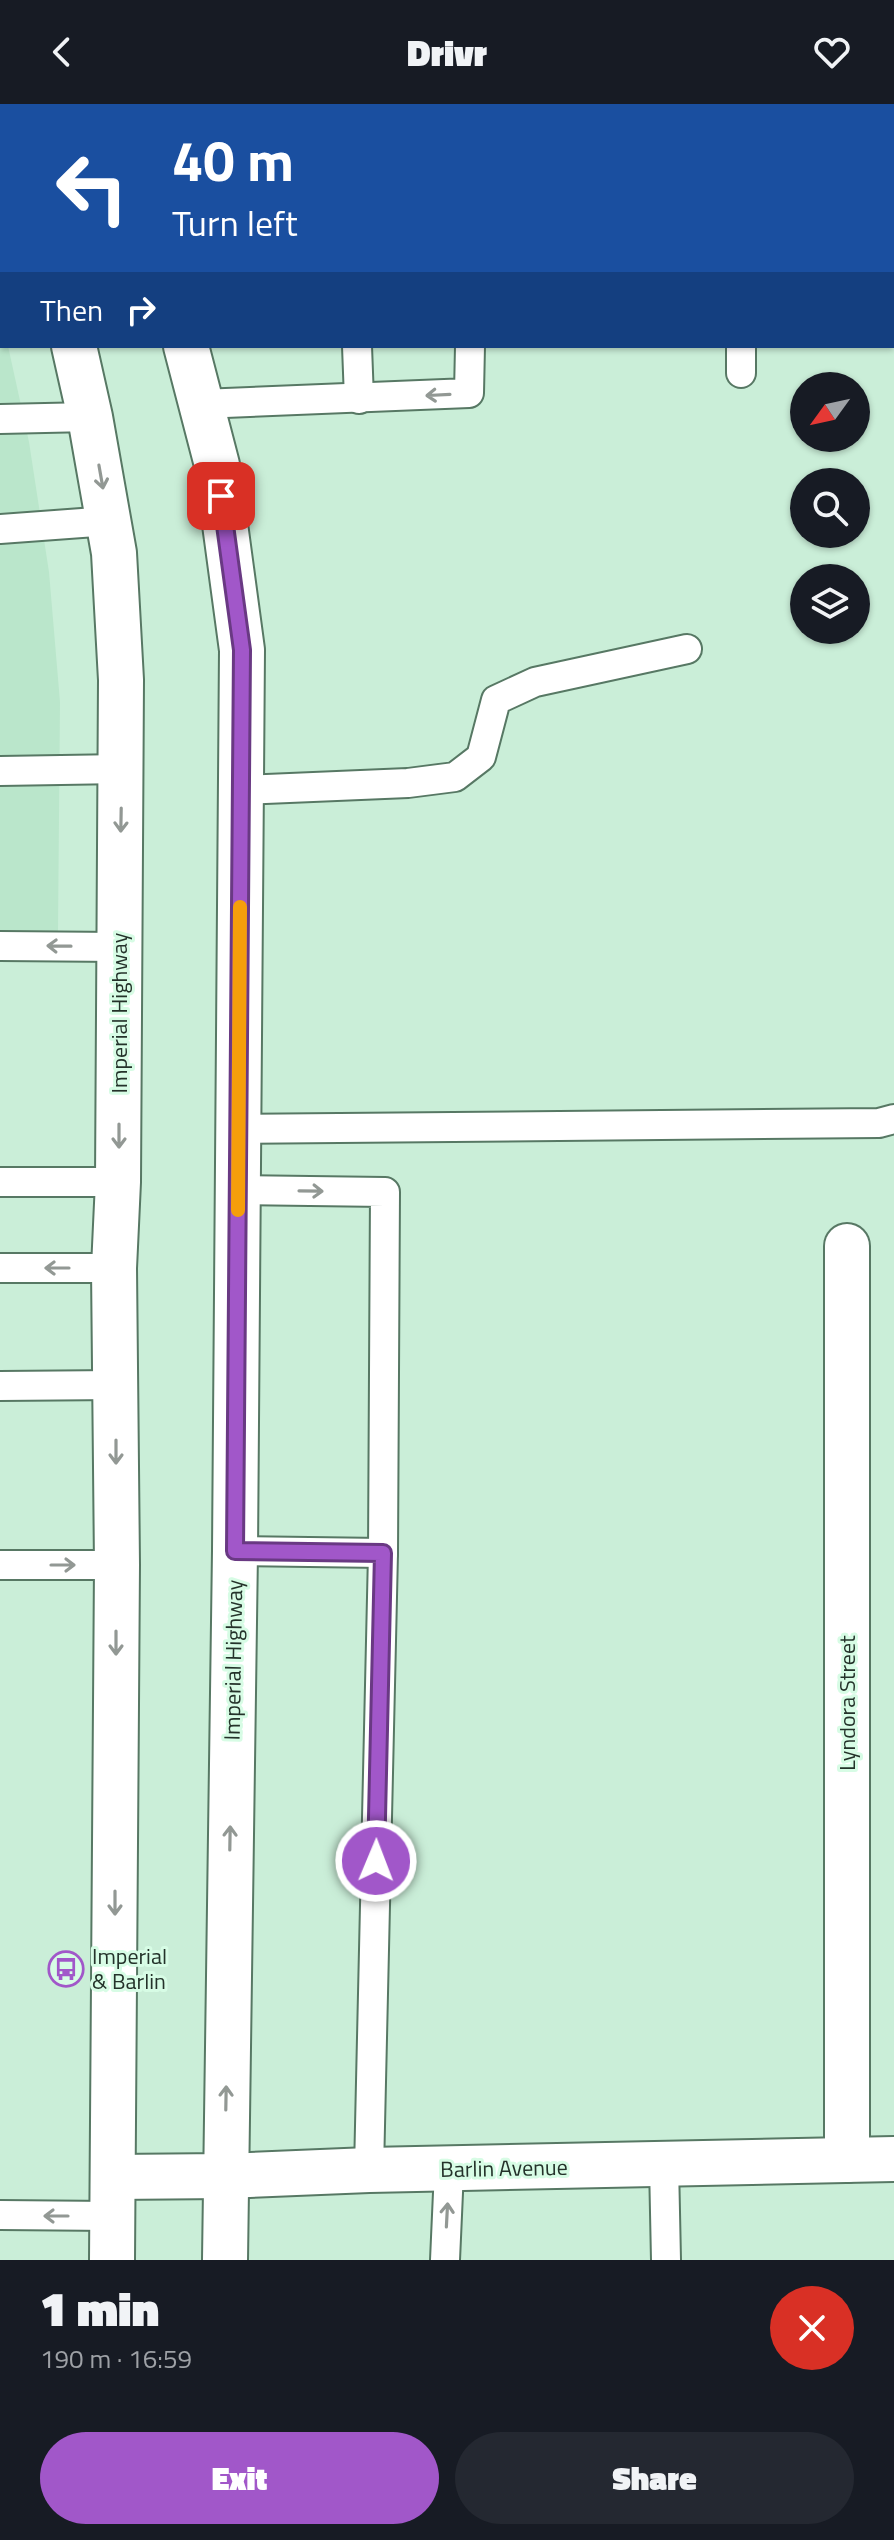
<!DOCTYPE html>
<meta charset="utf-8">
<style>
:root{--surface:#171b24;--page:#242831;--text:#f1f3f6;--muted:#9ea1a6;--accent:#a157c9}
body{margin:0;font-family:"Titillium Web",sans-serif;background:var(--page);color:var(--text);height:100vh;display:flex;flex-direction:column;font-size:30px;white-space:nowrap}
*{box-sizing:border-box;margin:0}
p{font-size:26px;color:var(--muted)}
.icon{flex:none;width:44px;height:44px;fill:none;stroke:currentColor;stroke-width:2;stroke-linecap:round;stroke-linejoin:round}
.map{position:relative;height:2156px;overflow:hidden}
.panel{display:flex;flex-direction:column;background:var(--surface);flex:1}
.panel>*{flex:none}
.hud{position:absolute;left:0px;top:0px;width:894px;height:244px;box-shadow:0 2px 6px #0004;background:#1a4fa0;color:#fff;overflow:hidden}
.needle{width:52px;rotate:237deg}
.buttons{position:absolute;left:790px;top:268px;display:grid;gap:16px}
.buttons a{display:grid;place-items:center;width:80px;height:80px;border-radius:50%;background:var(--surface);box-shadow:0 2px 6px #0004;font-size:40px}
.pin{position:absolute;display:grid;place-items:center;width:68px;height:68px;color:#fff;margin:-34px;border-radius:16px;box-shadow:0 4px 12px #0006}
.me{position:absolute;width:88px;margin:-44px;rotate:1deg;stroke-linejoin:round;filter:drop-shadow(0 0 6px #0008)}
.turn{display:flex;align-items:center;gap:28px;height:168px;padding:0 40px;font-size:36px}
.turn .icon{width:104px;height:104px;stroke-width:2.5}
.turn b{display:block;font-size:56px;line-height:68px}
.then{display:flex;align-items:center;height:76px;padding:0 40px;background:#0003;gap:16px;font-size:30px}
.round{display:grid;place-items:center;flex:none;width:84px;height:84px;border-radius:42px;background:var(--page)}
.summary{display:flex;align-items:center;justify-content:space-between;height:136px;padding:0 40px}
h1{font-size:48px;font-weight:800;line-height:60px}
.action{display:flex;gap:16px;margin-top:auto;padding:16px 40px}
.action a{flex:1;height:92px;border-radius:48px;background:var(--accent);color:#fff;font-size:32px;font-weight:800;line-height:92px;text-align:center}
.action a+a{background:var(--page);color:var(--text)}
header{display:flex;justify-content:space-between;align-items:center;height:104px;padding:0 40px;background:var(--surface);font-size:36px;font-weight:800}
.map>svg:first-child{display:block}
.built{fill:#bae6cb}
.lines{fill:none;stroke-linecap:round;stroke-linejoin:round}
.lane-casing{stroke:#577864;stroke-width:32}
.street-casing{stroke:#577864;stroke-width:48}
.primary-casing{stroke:#577864;stroke-width:48}
.lane{stroke:#fff;stroke-width:28}
.street{stroke:#fff;stroke-width:44}
.primary{stroke:#fff;stroke-width:44}
.oneway{stroke:#929894}
.route-casing{stroke:#693983;stroke-width:20}
.route{stroke:#a157c9;stroke-width:14}
.slow{stroke:#f59e0b;stroke-width:14}
.labels{text-anchor:middle;stroke-width:6;stroke-linejoin:round;paint-order:stroke}
.street-label{font-size:22px;fill:#24322a;stroke:#d7fce5}
.poi-label{font-size:22px;fill:#24322a;stroke:#d7fce5;text-anchor:start}
</style>
<header><svg class="icon" aria-label="back" viewBox="0 0 24 24"><path d="M15 5l-7 7 7 7"/></svg>Drivr<svg class="icon" aria-label="heart" viewBox="0 0 24 24"><path d="M12 20l-8-8c-3-5 5-10 8-4 3-6 11-1 8 4z"/></svg></header>
<div class="map">
<svg width="894" height="2156" viewBox="0 0 894 2156">
<rect width="100%" height="100%" fill="#caeed8"/>
<polygon class="built" points="0,206 2,242 8,242 29,338 49,468 60,598 58,827 0,828"/>
<g class="lines">
<defs>
<g id="lane">
<polyline points="347,0 347,2"/>
<polyline points="476,2 476,0"/>
<polyline points="741,2 742,0"/>
<polyline points="357,242 359,295"/>
<polyline points="741,269 741,242"/>
<polyline points="201,300 469,289 470,242"/>
<polyline points="0,315 90,313"/>
<polyline points="0,425 109,417"/>
<polyline points="0,667 122,665"/>
<polyline points="241,686 408,679 455,673 481,653 496,596 535,578 687,545"/>
<polyline points="0,842 119,843"/>
<polyline points="238,1025 879,1019 894,1015"/>
<polyline points="0,1078 118,1078"/>
<polyline points="238,1086 385,1088 383,1449 369,2066"/>
<polyline points="0,1164 114,1164"/>
<polyline points="0,1282 116,1281"/>
<polyline points="235,1447 383,1449"/>
<polyline points="0,1461 117,1461"/>
<polyline points="664,2060 666,2156"/>
<polyline points="0,2111 112,2112"/>
<polyline points="445,2156 449,2066"/>
</g>
<g id="street">
<polyline points="847,1142 847,2056"/>
<polyline points="113,2073 225,2072 369,2066 894,2055"/>
</g>
<g id="primary">
<polyline points="111,0 112,2"/>
<polyline points="0,11 2,15"/>
<polyline points="74,242 90,313 114,449 121,576 118,1078 114,1164 117,1461 112,2156"/>
<polyline points="186,242 217,361 242,546 235,1447 225,2156"/>
</g>
</defs>
<use href="#lane" class="lane-casing"/>
<use href="#street" class="street-casing"/>
<use href="#primary" class="primary-casing"/>
<use href="#lane" class="lane"/>
<use href="#street" class="street"/>
<use href="#primary" class="primary"/>
</g>
<defs><path id="oneway-shaft" d="M-6 0H5M1.5-3L5.5 0L1.5 3" fill="none" stroke-width="1.6" stroke-linecap="round" stroke-linejoin="round" transform="scale(2)"/></defs>
<g class="oneway">
<use href="#oneway-shaft" transform="translate(438 291) rotate(177)"/>
<use href="#oneway-shaft" transform="translate(101 373) rotate(80)"/>
<use href="#oneway-shaft" transform="translate(121 716) rotate(91)"/>
<use href="#oneway-shaft" transform="translate(59 842) rotate(-179)"/>
<use href="#oneway-shaft" transform="translate(119 1032) rotate(90)"/>
<use href="#oneway-shaft" transform="translate(311 1087) rotate(1)"/>
<use href="#oneway-shaft" transform="translate(57 1164) rotate(180)"/>
<use href="#oneway-shaft" transform="translate(116 1348) rotate(90)"/>
<use href="#oneway-shaft" transform="translate(63 1461)"/>
<use href="#oneway-shaft" transform="translate(116 1539) rotate(90)"/>
<use href="#oneway-shaft" transform="translate(230 1734) rotate(-89)"/>
<use href="#oneway-shaft" transform="translate(115 1799) rotate(90)"/>
<use href="#oneway-shaft" transform="translate(226 1994) rotate(-89)"/>
<use href="#oneway-shaft" transform="translate(447 2111) rotate(-87)"/>
<use href="#oneway-shaft" transform="translate(56 2112) rotate(-180)"/>
</g>
<g class="lines">
<defs>
<polyline id="route" points="221,392 242,546 235,1447 383,1449 376,1757"/>
</defs>
<use href="#route" class="route-casing"/>
<use href="#route" class="route"/>
<polyline class="slow" points="238,1106 240,803"/>
</g>
<defs>
<symbol id="bus-ring" viewBox="-11 -11 22 22"><circle r="9.5" fill="#d7fce5" stroke="#a157c9" stroke-width="1.5"/><path d="M-5-6H5V4H4V6H2V4H-2V6H-4V4H-5ZM-3.5-4V0h7V-4ZM-3.5 1.2v1.5H-2V1.2ZM2 1.2v1.5H3.5V1.2Z" fill="#a157c9"/></symbol>
</defs>
<g fill-rule="evenodd">
<use href="#bus-ring" x="46" y="1845" width="40" height="40"/>
</g>
<g class="labels">
<g class="street-label">
<text transform="translate(119 909) rotate(-90)" y="8">Imperial Highway</text>
<text transform="translate(233 1556) rotate(-89)" y="8">Imperial Highway</text>
<text transform="translate(847 1599) rotate(-90)" y="8">Lyndora Street</text>
<text transform="translate(504 2064) rotate(-1)" y="8">Barlin Avenue</text>
</g>
<g class="poi-label">
<text x="92" y="1860">Imperial<tspan x="92" dy="25">&amp; Barlin</tspan></text>
</g>
</g>
</svg>
<div class="buttons">
<a><svg class="needle" viewBox="-14 -14 28 28"><path d="M0-13l5 13h-10z" fill="#e53935"/><path d="M0 13l5-13h-10z" fill="#9ea1a6"/></svg></a>
<a><svg class="icon" aria-label="search" viewBox="0 0 24 24"><circle cx="10" cy="10" r="6"/><path d="M15 15l6 6"/></svg></a>
<a><svg class="icon" aria-label="layers" viewBox="0 0 24 24"><path d="M12 4l9 5-9 5-9-5zM3 14l9 5 9-5"/></svg></a>
</div>
<div class="pin" style="left:221px;top:392px;background:#d93025"><svg class="icon" aria-label="arrive" viewBox="0 0 24 24"><path d="M6 21V4h12l-3 4 3 4H6"/></svg></div>
<svg class="me" style="left:376px;top:1757px" viewBox="-20 -20 40 40"><circle r="17" fill="#a157c9" stroke="#fff" stroke-width="3"/><path d="M0-11L8 9 0 5-8 9z" fill="#fff"/></svg>
<div class="hud">
<div class="turn"><svg class="icon" aria-label="left" viewBox="0 0 24 24"><path d="M17 20v-9H6M10 6l-5 5 5 5"/></svg><div><b>40 m</b>Turn left</div></div>
<div class="then">Then<svg class="icon" aria-label="right" viewBox="0 0 24 24"><path d="M7 20v-9h11M14 6l5 5-5 5"/></svg></div>
</div>
</div>
<section class="panel">
<div class="summary"><div><h1>1 min</h1><p>190 m · 16:59</p></div><a class="round" style="background:#d93025;color:#fff"><svg class="icon" aria-label="close" viewBox="0 0 24 24"><path d="M6 6l12 12M18 6L6 18"/></svg></a></div>
<div class="action"><a>Exit</a><a>Share</a></div>
</section>
